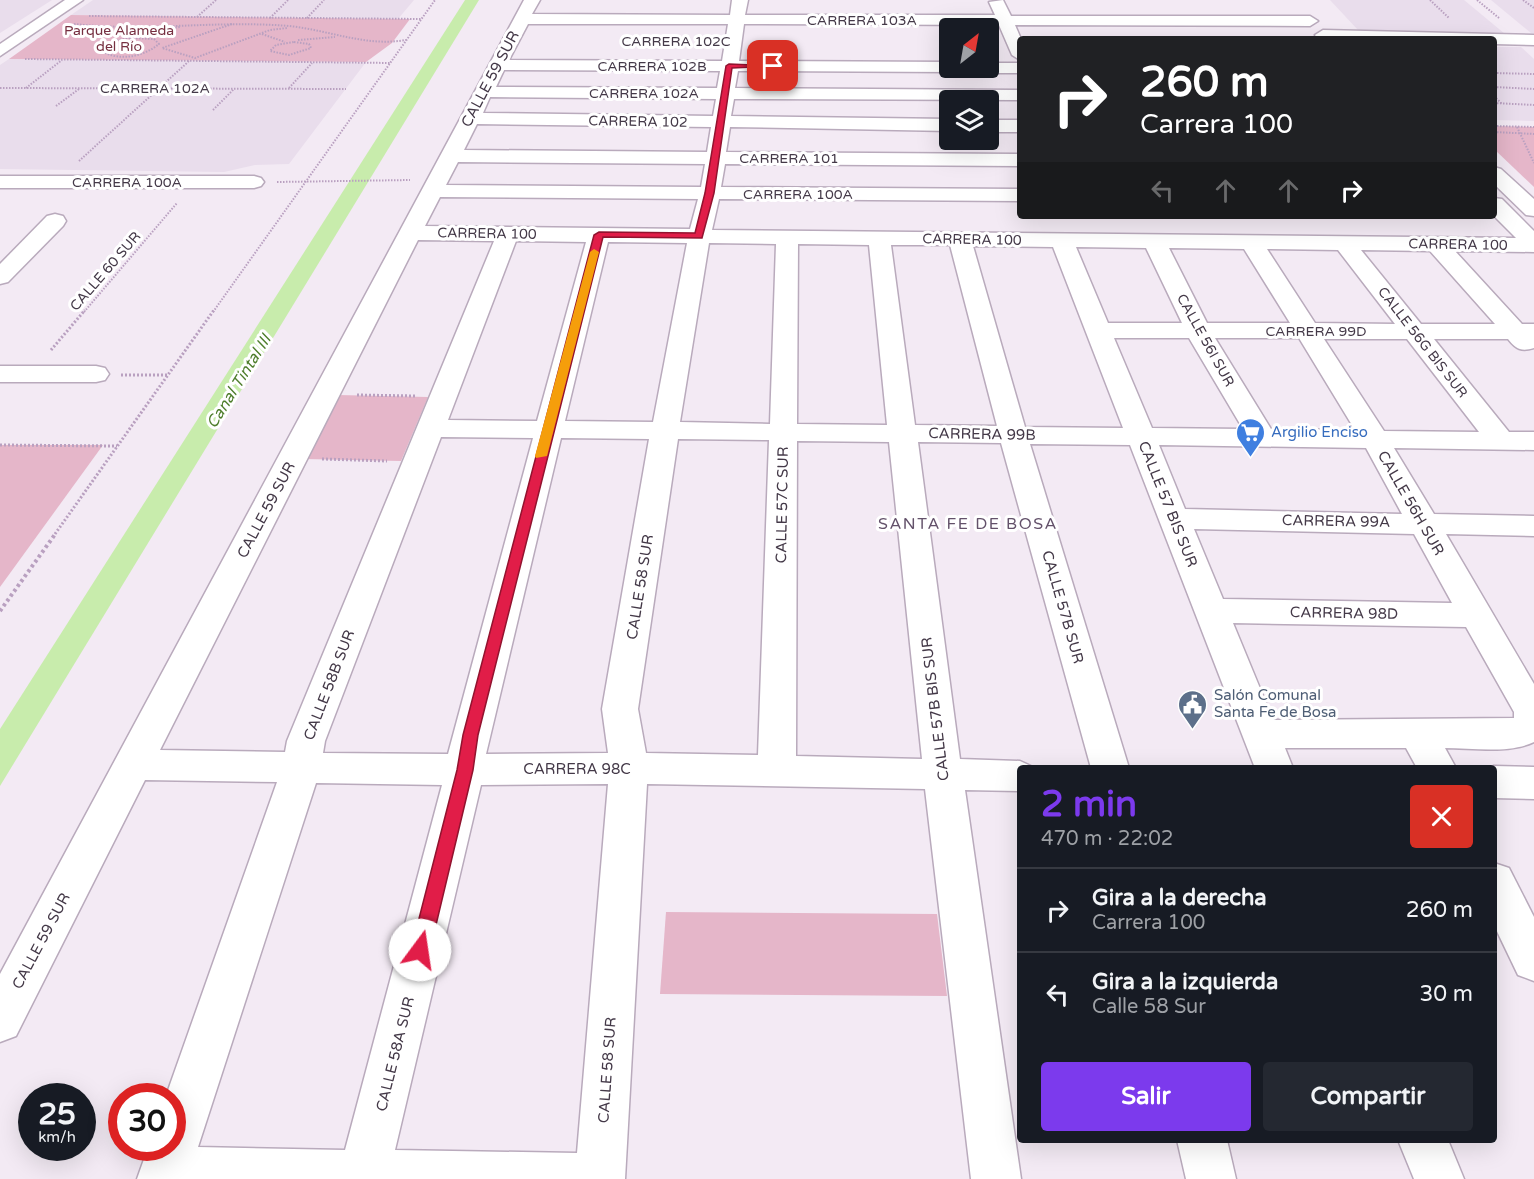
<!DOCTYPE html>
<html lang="es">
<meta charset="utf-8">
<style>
:root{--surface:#171b24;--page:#242831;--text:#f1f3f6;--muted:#9ea1a6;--line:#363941;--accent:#7c3aed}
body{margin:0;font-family:"Varela Round",sans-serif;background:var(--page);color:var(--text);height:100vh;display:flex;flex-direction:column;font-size:22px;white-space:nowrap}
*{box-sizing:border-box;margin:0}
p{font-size:20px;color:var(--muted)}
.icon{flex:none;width:33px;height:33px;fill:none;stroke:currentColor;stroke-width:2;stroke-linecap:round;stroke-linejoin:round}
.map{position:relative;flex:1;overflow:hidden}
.side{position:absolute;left:1017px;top:765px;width:480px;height:378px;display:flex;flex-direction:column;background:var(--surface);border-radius:6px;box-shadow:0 6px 24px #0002}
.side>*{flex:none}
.hud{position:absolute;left:1017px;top:36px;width:480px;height:183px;border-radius:6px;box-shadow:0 6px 24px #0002;background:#202124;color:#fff;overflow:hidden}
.needle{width:39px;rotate:31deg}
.controls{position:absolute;left:939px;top:18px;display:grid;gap:12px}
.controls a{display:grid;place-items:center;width:60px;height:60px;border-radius:6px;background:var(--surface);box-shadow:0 6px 24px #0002;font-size:30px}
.speed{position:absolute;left:18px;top:1083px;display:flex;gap:12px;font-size:30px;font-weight:700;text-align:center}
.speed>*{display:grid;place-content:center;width:78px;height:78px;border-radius:50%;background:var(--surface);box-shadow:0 6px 24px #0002;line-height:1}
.speed small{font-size:15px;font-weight:400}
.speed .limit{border:9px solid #d22;background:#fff;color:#111}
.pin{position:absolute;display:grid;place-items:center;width:51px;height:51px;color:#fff;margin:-26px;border-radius:12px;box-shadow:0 3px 9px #0006}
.me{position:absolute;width:66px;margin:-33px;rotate:14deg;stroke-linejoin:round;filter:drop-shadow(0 0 4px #0008)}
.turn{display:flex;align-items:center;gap:21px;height:126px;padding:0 24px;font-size:27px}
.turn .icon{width:78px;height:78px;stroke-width:2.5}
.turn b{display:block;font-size:42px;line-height:51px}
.lanes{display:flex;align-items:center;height:57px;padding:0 24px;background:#0003;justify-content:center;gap:30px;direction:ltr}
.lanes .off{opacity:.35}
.round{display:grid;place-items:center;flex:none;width:63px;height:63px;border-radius:6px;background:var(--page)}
.overview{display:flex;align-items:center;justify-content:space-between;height:102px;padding:0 24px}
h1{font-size:36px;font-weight:800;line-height:45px;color:var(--accent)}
.primary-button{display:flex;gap:12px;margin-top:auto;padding:12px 24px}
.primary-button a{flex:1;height:69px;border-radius:6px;background:var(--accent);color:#fff;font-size:24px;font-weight:800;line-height:69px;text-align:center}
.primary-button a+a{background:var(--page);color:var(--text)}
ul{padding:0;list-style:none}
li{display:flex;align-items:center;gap:18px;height:84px;padding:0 24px;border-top:2px solid var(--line)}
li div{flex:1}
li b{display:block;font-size:22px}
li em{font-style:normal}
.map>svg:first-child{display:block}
.residential{fill:#e9ddec}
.green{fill:#e5b6c9}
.water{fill:#c8ecac}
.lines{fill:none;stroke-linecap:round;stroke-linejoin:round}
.minor-casing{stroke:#b9aabc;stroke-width:3}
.path-far2{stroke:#b9a0c0;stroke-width:2;stroke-dasharray:1.5 1.5;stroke-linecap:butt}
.path-far1{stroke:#b9a0c0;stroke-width:3;stroke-dasharray:2 2;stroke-linecap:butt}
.path{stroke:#b9a0c0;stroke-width:4;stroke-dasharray:3 3;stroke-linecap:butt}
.minor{fill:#fff;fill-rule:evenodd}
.route{fill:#e11d48;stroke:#92132f;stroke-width:1.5}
.slow{fill:#f59e0b}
.labels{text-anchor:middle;stroke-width:6;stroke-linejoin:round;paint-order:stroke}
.far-street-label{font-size:14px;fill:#443948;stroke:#fff}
.far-park-label{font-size:14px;fill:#762f40;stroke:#fff}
.street-label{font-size:15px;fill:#443948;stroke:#fff}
.shop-label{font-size:15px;fill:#366cbe;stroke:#fff;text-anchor:start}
.service-label{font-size:15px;fill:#4e5e75;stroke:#fff;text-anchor:start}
.water-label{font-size:16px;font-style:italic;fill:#4f7e2d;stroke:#fff}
.neighbourhood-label{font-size:16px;letter-spacing:1.5px;fill:#63516a;stroke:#fff}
</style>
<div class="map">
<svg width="1534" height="1179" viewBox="0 0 1534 1179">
<rect width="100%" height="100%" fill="#f3eaf4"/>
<g class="residential">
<polygon points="0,0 52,0 0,33"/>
<polygon points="93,0 414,0 398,19 71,15"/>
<polygon points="1330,0 1464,0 1505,34 1359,31"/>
<polygon points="1491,0 1534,0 1534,33 1531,33"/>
<polygon points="1494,47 1521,47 1534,59 1534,121 1494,120"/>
<polygon points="9,59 366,62 289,164 255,165 224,172 0,169 0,65"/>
</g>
<g class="green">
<polygon points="71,15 410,19 392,43 366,62 9,59"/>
<polygon points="1494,126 1534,127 1534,187 1494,149"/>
<polygon points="338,395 428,397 401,461 304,459"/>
<polygon points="0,445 103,445 0,587"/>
<polygon points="666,912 937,914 947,996 660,994"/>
</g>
<polygon class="water" points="465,0 479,0 0,786 0,729"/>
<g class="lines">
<defs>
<g id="minor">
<polygon points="65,0 83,0 0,56 0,44"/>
<path d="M524 0H540L532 14 730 15 732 0H748L745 15H995L989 2 1003 0 1011 16H1310L1318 21 1310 26 1015 25 1021 39 1020 60 1012 55 999 25 744 24 739 61 950 62V68H958L950 72 738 71 735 88 1020 90V100L734 99 731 116 950 119V131L730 127 726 152 1020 154V166L725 164 721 187 1020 189V201L719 199 712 230 1516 238 1494 216V198L1502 199 1534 231V252L1455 251 1522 324H1534V348C1521 352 1516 349 1508 339H1434L1509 432H1534V450L1394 448 1434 514 1534 516V536L1446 534 1534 684V742C1509 754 1472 748 1445 748L1456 768H1417L1406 748H1285L1293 768H1255L1130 445 1030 444 1129 768H1091L1001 443 918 442 960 759 1020 761 1035 768H1020V791L965 790 1021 1179H971L925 789 647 784 625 1179H137L148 1148H172V1096H166L277 782 145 780 16 1036 0 1042V974ZM528 24H728L722 61 509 60ZM504 70 720 71 717 88 496 87ZM490 97 716 99 713 116 483 113ZM477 124 711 127 707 152 464 150ZM458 162 705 164 701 187 446 185ZM440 197 698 199 690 229 425 226ZM418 240 494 241 287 741 285 752 160 750ZM516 241 586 242 537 421 448 420ZM608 242 687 243 653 422 565 421ZM709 243 776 244 770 424 680 422ZM798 244 869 245 887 425 797 424ZM891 245H950L997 426 915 425ZM973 246 1053 247 1123 428 1025 427ZM1076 247 1146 248 1182 323H1108ZM1169 248 1244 249 1290 323H1207ZM1267 249 1338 250 1395 324 1315 323ZM1361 250 1430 251 1495 324H1421ZM1114 338H1189L1243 429 1152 428ZM1215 338H1299L1355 430 1271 429ZM1324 339H1407L1479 432 1384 431ZM441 437 533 438 448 754 323 753 325 741ZM561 438 649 439 602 709 608 753 486 754ZM678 439 769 440 758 755 646 753 638 709ZM797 441 889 442 922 759 796 756ZM1159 445 1366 448 1402 514 1185 509ZM1194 529 1414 534 1452 603 1223 599ZM1233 623 1466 627 1514 712V718L1273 720ZM316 783 442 785 345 1150 198 1147ZM608 784 577 1153 395 1150 481 785Z"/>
<polygon points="1323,30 1534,35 1534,45 1494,44 1494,39 1317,38 1315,35"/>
<polygon points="988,63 1020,63 1020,73 969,73 960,68 988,68"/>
<rect x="988" y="120" width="32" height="12"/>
<polygon points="1494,167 1501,169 1534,199 1534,216 1526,215 1494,184"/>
<polygon points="0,176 254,176 261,178 264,182 261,186 254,188 0,188"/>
<polygon points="55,214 63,216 66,221 63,226 8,282 0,284 0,264 47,216"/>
<polygon points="0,366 96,366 105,368 109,374 105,380 96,382 0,382"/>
<polygon points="1494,766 1534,767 1534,799 1494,798 1494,768 1489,768"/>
<polygon points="1494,863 1509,868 1534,917 1534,981 1518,975 1494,925"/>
<polygon points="1177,1140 1227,1140 1236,1179 1186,1179"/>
<polygon points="1398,1140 1448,1140 1464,1179 1414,1179"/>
</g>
</defs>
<use href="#minor" class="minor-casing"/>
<g class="path-far2">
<polyline points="1430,0 1449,18"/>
<polyline points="1477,0 1499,18"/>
<polyline points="1523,0 1534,8"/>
<polyline points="89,16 421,19"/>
<polyline points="197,17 216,0"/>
<polyline points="270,18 288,0"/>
<polyline points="307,18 324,0"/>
<path d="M74 24C146 32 217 20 289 26 329 30 365 47 406 40"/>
<polyline points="232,24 162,48 195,58 270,30 287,28"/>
<polyline points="262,34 285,42"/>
<polyline points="131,36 180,27"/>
<path d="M130 38 154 39 159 44C143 57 118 62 100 50L113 41Z"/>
<polyline points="298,40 335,37"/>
<polygon points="294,42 309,44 311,48 289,55 270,51 276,45"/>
<polyline points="25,59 391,63"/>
<polyline points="1494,73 1534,74"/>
<polyline points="1494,87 1534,89"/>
<polyline points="0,88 346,89"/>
<polyline points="26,88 62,60"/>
<polyline points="289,88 312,63"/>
<polyline points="1494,96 1502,104"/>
<polyline points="1494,103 1534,105"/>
<polyline points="56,106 79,89"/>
<polyline points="213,110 234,89"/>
<polyline points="1494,126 1534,127"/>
<polyline points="1517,127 1534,163"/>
<polyline points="1494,132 1534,134"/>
<polyline points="79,161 189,61"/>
<polyline points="277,182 410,180"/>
<polyline points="84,312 177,203"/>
<polyline points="213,312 435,0"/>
</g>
<g class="path-far1">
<polyline points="51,350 85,310"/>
<polyline points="121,375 167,375"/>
<polyline points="357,395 415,396"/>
<polyline points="0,445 117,446"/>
<polyline points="322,459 387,461"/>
<polyline points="55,534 214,310"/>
</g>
<polyline class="path" points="0,611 56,533"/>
<use href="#minor" class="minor"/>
</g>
<polygon class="route" points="729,64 777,66 732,68 714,193 702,238 603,237 478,735 473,770 430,950 427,956 420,959 414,956 411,950 457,770 463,735 594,235 599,232 695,233 705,193 726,66"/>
<polygon class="slow" points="594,249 599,252 547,456 536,458 535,456 590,252"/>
<defs>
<symbol id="supermarket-pin" viewBox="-11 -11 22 30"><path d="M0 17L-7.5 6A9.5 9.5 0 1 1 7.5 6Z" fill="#3f7fe0" stroke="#fff"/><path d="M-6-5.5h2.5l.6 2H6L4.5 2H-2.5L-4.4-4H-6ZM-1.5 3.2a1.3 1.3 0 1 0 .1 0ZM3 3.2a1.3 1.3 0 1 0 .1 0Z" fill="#fff"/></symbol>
<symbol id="civic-pin" viewBox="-11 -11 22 30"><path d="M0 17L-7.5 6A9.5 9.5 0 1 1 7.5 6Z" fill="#5c6f8a" stroke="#fff"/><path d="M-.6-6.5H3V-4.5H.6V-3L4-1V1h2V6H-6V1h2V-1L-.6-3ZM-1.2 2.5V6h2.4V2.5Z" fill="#fff"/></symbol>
</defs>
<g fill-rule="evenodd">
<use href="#supermarket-pin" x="1234" y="416" width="33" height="45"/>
<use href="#civic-pin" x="1176" y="688" width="33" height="45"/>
</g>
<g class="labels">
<g class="far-street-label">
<text x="862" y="25">CARRERA 103A</text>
<text x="676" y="46">CARRERA 102C</text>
<text x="652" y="71">CARRERA 102B</text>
<text x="155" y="93">CARRERA 102A</text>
<text x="644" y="98">CARRERA 102A</text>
<text transform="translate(638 121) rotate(1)" y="5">CARRERA 102</text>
<text x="789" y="163">CARRERA 101</text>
<text x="127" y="187">CARRERA 100A</text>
<text x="798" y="199">CARRERA 100A</text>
<text transform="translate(487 233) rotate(1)" y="5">CARRERA 100</text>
<text transform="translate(972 239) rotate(1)" y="5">CARRERA 100</text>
<text transform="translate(1458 244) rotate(1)" y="5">CARRERA 100</text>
<text transform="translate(105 271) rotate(-49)" y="5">CALLE 60 SUR</text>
<text x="1316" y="336">CARRERA 99D</text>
<text transform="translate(1206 340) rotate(61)" y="5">CALLE 56I SUR</text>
<text transform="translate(1423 342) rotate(52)" y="5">CALLE 56G BIS SUR</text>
</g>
<g class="far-park-label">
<text x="119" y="35">Parque Alameda<tspan x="119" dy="16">del Río</tspan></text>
</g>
<g class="street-label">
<text transform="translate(490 79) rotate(-62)" y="5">CALLE 59 SUR</text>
<text transform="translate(982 434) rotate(1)" y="5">CARRERA 99B</text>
<text transform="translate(1411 503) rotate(60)" y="5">CALLE 56H SUR</text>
<text transform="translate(1168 504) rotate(68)" y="5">CALLE 57 BIS SUR</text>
<text transform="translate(782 505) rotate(-89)" y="5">CALLE 57C SUR</text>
<text transform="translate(266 510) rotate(-62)" y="5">CALLE 59 SUR</text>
<text transform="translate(1336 521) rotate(1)" y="5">CARRERA 99A</text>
<text transform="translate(640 587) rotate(-81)" y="5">CALLE 58 SUR</text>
<text transform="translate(1063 607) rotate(74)" y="5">CALLE 57B SUR</text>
<text transform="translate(1344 613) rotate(1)" y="5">CARRERA 98D</text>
<text transform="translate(329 685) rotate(-69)" y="5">CALLE 58B SUR</text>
<text transform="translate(935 709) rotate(-97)" y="5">CALLE 57B BIS SUR</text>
<text x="577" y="774">CARRERA 98C</text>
<text transform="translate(41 941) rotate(-62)" y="5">CALLE 59 SUR</text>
<text transform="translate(395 1054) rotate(-76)" y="5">CALLE 58A SUR</text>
<text transform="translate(607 1070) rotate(-86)" y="5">CALLE 58 SUR</text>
</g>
<g class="shop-label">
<text x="1271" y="437">Argilio Enciso</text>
</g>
<g class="service-label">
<text x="1214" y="700">Salón Comunal<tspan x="1214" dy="17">Santa Fe de Bosa</tspan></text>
</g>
<g class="water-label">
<text transform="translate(238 381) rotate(-58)" y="6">Canal Tintal III</text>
</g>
<g class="neighbourhood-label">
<text x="968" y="529">SANTA FE DE BOSA</text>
</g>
</g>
</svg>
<div class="controls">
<a><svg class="needle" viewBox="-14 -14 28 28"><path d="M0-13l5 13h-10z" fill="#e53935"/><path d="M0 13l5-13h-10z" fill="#9ea1a6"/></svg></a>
<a><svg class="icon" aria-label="layers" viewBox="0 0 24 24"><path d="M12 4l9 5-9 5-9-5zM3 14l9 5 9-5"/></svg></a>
</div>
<div class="speed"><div>25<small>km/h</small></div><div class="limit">30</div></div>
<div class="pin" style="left:773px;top:66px;background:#d93025"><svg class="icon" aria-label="arrive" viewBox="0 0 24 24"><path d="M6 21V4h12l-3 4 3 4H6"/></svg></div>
<svg class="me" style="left:420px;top:950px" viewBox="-20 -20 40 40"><circle r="19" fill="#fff"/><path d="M0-13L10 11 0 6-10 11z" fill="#e11d48"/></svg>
<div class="hud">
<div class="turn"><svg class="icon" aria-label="right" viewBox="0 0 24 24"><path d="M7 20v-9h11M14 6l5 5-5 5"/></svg><div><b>260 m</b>Carrera 100</div></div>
<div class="lanes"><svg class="icon off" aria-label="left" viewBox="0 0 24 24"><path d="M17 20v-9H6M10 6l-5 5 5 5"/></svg><svg class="icon off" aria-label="ahead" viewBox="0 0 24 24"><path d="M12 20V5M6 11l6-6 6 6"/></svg><svg class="icon off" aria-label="ahead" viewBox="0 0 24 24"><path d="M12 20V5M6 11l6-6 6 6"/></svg><svg class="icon" aria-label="right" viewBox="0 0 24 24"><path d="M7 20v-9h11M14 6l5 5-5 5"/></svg></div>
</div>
<section class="side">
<div class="overview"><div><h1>2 min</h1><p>470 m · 22:02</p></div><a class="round" style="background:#d93025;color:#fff"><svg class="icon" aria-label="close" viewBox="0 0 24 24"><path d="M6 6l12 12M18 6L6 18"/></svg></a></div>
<ul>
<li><svg class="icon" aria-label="right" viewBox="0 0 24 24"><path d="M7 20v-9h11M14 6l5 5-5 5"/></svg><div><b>Gira a la derecha</b><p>Carrera 100</p></div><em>260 m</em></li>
<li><svg class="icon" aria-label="left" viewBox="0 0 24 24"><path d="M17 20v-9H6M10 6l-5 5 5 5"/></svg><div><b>Gira a la izquierda</b><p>Calle 58 Sur</p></div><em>30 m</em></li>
</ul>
<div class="primary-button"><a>Salir</a><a>Compartir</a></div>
</section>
</div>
